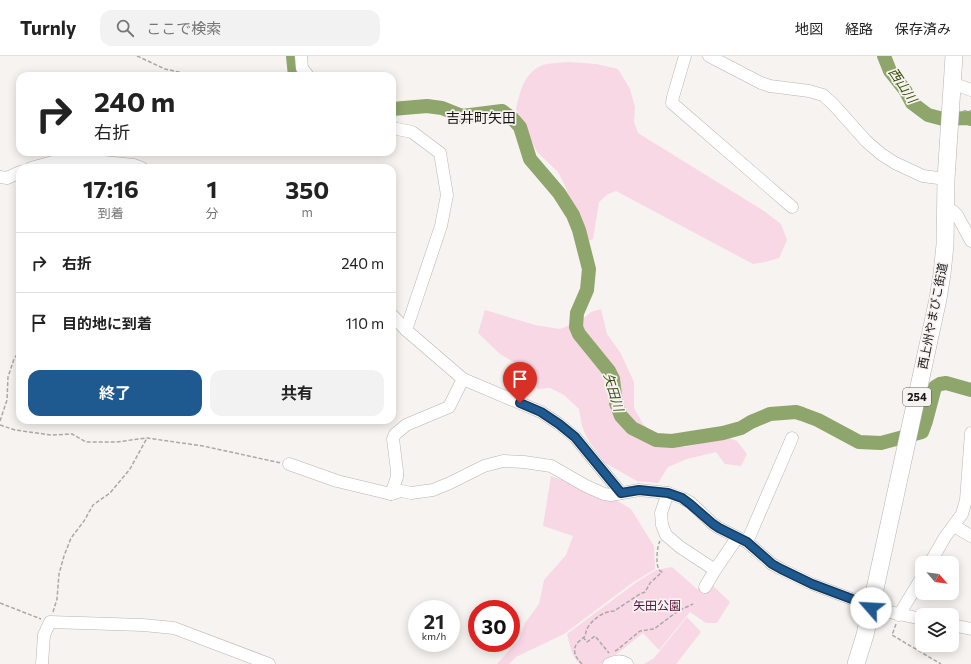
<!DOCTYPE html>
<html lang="ja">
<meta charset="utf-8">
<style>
:root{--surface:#fff;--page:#f2f2f2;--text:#222;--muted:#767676;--line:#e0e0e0;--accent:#1e5990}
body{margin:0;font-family:Commissioner,"Noto Sans JP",sans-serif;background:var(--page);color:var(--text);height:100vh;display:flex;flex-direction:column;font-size:15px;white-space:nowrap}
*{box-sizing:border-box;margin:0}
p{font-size:13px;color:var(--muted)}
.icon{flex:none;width:22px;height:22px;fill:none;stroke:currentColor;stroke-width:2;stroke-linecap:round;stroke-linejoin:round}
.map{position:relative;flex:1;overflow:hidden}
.sheet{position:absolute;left:16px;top:108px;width:380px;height:260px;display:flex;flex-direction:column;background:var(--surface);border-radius:12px;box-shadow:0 2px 10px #0003}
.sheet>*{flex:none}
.banner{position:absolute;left:16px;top:16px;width:380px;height:84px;border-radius:12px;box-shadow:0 2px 10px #0003;background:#fff;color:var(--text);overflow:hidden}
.needle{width:26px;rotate:118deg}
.tools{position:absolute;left:915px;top:500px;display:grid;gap:8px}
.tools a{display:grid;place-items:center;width:44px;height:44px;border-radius:8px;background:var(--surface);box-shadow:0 2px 10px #0003;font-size:20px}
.speed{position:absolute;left:408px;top:544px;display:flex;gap:8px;font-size:20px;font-weight:700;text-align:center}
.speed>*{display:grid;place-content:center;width:52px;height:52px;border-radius:50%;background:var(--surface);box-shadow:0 2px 10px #0003;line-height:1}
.speed small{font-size:10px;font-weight:400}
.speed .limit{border:6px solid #d22;background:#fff;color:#111}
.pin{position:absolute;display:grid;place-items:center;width:34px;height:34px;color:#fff;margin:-41px -17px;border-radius:50% 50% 50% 0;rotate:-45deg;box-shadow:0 0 4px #0007}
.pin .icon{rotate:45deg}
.me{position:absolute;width:44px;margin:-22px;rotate:296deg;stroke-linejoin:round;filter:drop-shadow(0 0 3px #0008)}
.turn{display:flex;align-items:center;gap:14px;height:84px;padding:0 12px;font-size:18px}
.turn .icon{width:52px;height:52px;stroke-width:2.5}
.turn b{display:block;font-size:28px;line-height:34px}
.eta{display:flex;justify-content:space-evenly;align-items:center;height:68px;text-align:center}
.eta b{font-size:24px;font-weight:700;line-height:28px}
.action{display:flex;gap:8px;margin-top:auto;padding:8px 12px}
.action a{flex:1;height:46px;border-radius:12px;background:var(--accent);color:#fff;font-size:16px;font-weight:700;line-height:46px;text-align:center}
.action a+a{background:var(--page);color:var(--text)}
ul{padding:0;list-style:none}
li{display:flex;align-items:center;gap:12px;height:60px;padding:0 12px;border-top:1px solid var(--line)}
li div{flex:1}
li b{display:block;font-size:15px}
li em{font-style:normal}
header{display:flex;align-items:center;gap:24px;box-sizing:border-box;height:56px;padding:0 20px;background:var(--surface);border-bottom:1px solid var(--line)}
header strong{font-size:19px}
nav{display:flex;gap:22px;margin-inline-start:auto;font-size:14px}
.search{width:280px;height:36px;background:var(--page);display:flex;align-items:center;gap:10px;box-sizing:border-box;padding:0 14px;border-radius:12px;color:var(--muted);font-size:15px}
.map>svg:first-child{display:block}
.green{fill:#f8d8e5}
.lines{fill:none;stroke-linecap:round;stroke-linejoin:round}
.river{stroke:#8ea56b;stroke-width:14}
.minor-casing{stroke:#b8b4b1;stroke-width:13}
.highway-casing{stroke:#b8b4b1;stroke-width:18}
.path{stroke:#aca8a6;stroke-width:1.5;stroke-dasharray:4 2;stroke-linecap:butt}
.minor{stroke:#fff;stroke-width:12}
.highway{stroke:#fff;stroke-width:17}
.route-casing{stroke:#143a5e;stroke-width:10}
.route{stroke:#1e5990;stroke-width:7}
.labels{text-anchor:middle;stroke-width:3.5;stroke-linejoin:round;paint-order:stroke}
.shield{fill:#f7f3f0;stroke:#5b5857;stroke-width:1}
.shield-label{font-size:11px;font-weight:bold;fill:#181615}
.street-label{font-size:12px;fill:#181615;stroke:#f7f3f0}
.park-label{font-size:12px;fill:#5c113b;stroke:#f7f3f0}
.water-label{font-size:13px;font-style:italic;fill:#394e0d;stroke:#f7f3f0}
.quarter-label{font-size:14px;fill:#181615;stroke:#f7f3f0}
</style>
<header>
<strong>Turnly</strong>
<div class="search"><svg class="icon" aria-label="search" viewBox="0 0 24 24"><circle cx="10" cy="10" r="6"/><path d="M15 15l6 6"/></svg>ここで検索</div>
<nav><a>地図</a><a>経路</a><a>保存済み</a></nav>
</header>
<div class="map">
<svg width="971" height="608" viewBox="0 0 971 608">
<rect width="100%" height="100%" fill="#f7f3f0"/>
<g class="green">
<path d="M568 6 596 8 618 13 630 33 635 51 634 66 638 77 764 155 781 168 787 184 779 202 765 206 753 208 616 135 608 138 599 146 593 183 585 187 577 183 571 171 572 150 566 132 558 116 537 96 516 53C520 36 524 16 543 9 550 7 560 7 568 6Z"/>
<polygon points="601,253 607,278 620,296 634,326 634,352 643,368 667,389 685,391 728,382 737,385 747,398 741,410 725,408 716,396 687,403 668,411 658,427 637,425 605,407 588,384 582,370 579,353 564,339 550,332 537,333 535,319 500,298 478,277 485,254 535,269 560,273 582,264 591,256"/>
<polygon points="551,420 616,444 631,453 654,490 655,513 632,527 564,578 516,601 509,608 497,608 519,583 525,567 539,548 544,524 566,499 573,480 543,470"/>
<path d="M672 511 697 533 710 527 730 546 717 567H706L690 556 659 594 643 577 618 597 601 608H580C571 600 570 589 567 578L637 526 656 514Z"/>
<polygon points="687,561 701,576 676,608 644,608 654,602"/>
</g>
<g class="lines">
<g class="river">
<polyline points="293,0 295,20"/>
<polyline points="884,0 890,15 905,34 912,47 928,59 943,63 968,62 971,63"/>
<polyline points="392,53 427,50 442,52 462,60 502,55 513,63 520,71 530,103 559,137 573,159 579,174 589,213 587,234 577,257 576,271 579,278 609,315 613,323 616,347 621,360 632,372 656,384 672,385 723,377 741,372 751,366 770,358 796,356 802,358 818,364 859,386 881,387 922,376 926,365 935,331 940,328 946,327 971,334"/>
</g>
<defs>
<g id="minor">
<polyline points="301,0 302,12 308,20"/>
<polyline points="685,0 673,41 672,47 792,151"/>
<polyline points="709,0 761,27 770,30 809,35 823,39 833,48 866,85 881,98 895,107 923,120 946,123"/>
<polyline points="952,27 971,34"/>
<polyline points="392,72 412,76 440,97 447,139 441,170 406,274"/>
<polyline points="31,112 60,104 74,103 134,109 142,112"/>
<polyline points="0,121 7,122 20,116"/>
<polyline points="945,153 953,155 957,159 971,185"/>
<polyline points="392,259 406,274 463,323 541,356 559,368 575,381 621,437"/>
<polyline points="289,408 337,425 391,438 401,435 411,437 433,434 450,427 484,410 503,405 524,406 551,410 586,430 604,438 611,439 639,434 668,437 682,442 691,447 713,468 719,472 747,486 772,508 781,513 812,528 852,543 871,552 922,563"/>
<polyline points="668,437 661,457 662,469 666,479 680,491 715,514"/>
<polyline points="391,438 397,421 397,415 393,383 395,378 399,375 406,369 449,351 463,323"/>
<polyline points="954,470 971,480"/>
<polyline points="747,486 792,382"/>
<polyline points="930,507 945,481 962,458 966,444 971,377"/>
<polyline points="705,531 715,514 737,482"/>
<polyline points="899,559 922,521"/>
<polyline points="952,569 971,573"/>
<polyline points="42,608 44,579 50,566 143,569 174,572 269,608"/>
<path d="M609 608C616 605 620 604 627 608"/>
</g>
<polyline id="highway" points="856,608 865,579 938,243 942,218 945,189 946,123 954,0"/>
</defs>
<use href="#minor" class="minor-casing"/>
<use href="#highway" class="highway-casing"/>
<g class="path">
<polyline points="137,0 165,13 197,20"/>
<polyline points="963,55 971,55"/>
<polyline points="0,365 7,344 8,321 14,303 20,294"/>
<polyline points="0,369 15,374 51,379 72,378 86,386 116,386 147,382 203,390 281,407"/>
<polyline points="0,547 41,563"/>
<polyline points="53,556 57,543 59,518 64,500 71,482 84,465 93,449 110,437 130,413 147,382"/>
<polyline points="896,568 892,579 941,608"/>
<polyline points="583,581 587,586 595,580 609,597"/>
<polyline points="615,595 617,594 640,575 654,573 678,555 693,548"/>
<path d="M582 608C577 603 572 596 576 589 578 585 583 583 585 580 586 577 586 574 588 571 593 563 604 555 614 555L640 538 645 536 650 527 662 516C660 515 658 513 658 511 656 506 657 490 660 485"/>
</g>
<use href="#minor" class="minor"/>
<use href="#highway" class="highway"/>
</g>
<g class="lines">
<defs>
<polyline id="route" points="520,347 541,356 559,368 575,381 621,437 639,434 668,437 682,442 690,448 713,468 719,472 747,486 772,508 781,513 812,528 852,543 871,552"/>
</defs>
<use href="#route" class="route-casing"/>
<use href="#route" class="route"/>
</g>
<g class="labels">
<rect class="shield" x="903" y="332" width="28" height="18" rx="3"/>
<g class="shield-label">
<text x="917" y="345">254</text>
</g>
<g class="street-label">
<text transform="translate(933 260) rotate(-79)" y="4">西上州やまびこ街道</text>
</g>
<g class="park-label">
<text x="657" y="554">矢田公園</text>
</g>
<g class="water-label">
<text transform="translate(903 29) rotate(56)" y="5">西山川</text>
<text transform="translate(614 336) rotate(73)" y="5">矢田川</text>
</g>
<g class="quarter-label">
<text x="481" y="67">吉井町矢田</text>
</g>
</g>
</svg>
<div class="tools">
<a><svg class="needle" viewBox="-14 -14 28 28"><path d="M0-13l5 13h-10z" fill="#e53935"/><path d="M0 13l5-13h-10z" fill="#767676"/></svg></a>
<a><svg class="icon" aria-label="layers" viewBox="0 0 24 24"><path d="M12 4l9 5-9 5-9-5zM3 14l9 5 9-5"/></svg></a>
</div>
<div class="speed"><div>21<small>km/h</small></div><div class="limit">30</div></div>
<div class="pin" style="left:520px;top:347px;background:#d93025"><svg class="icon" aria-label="arrive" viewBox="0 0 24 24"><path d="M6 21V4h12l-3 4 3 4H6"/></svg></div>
<svg class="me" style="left:871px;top:552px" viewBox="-20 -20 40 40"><circle r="19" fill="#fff"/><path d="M0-13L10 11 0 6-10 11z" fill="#1e5990"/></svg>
<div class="banner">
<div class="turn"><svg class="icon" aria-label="right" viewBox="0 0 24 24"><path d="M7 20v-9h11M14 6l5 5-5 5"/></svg><div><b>240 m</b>右折</div></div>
</div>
<section class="sheet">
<div class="eta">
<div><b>17:16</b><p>到着</p></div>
<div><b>1</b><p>分</p></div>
<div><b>350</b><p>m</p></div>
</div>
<ul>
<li><svg class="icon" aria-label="right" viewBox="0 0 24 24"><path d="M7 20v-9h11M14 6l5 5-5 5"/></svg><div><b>右折</b></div><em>240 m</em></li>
<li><svg class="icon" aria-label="arrive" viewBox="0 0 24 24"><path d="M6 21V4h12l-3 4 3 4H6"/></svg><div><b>目的地に到着</b></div><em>110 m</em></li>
</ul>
<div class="action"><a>終了</a><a>共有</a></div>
</section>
</div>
